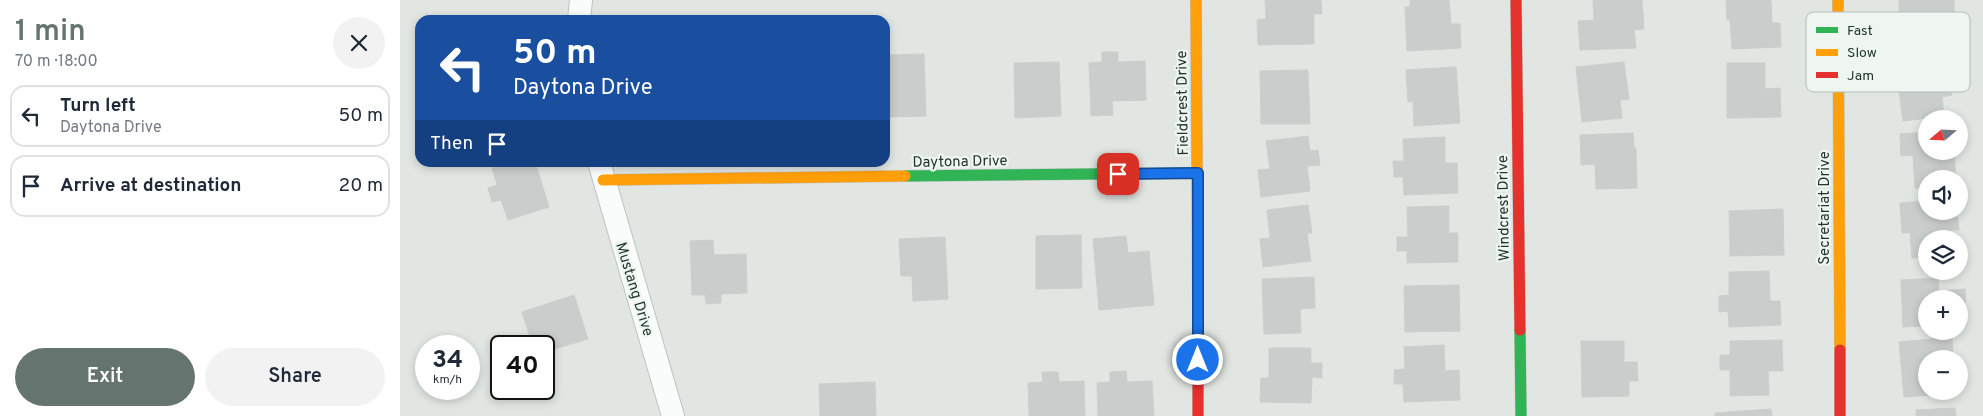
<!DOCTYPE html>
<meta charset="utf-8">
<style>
:root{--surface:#fff;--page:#f2f2f3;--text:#1f2937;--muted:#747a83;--line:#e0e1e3;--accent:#65746e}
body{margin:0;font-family:Overpass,sans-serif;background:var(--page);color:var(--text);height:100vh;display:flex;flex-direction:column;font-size:19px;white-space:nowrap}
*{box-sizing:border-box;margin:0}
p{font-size:16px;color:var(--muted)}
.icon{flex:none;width:28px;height:28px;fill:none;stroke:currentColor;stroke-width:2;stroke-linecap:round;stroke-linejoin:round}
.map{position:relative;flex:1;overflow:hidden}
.sheet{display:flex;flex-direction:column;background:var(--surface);width:400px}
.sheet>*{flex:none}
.banner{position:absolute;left:15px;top:15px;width:475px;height:152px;border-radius:15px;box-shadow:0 2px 8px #0003;background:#1a4fa0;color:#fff;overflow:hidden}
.needle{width:32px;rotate:251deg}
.tools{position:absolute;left:1518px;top:110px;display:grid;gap:10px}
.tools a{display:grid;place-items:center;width:50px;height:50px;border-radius:50%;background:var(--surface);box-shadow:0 2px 8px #0003;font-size:25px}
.speed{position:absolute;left:15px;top:335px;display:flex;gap:10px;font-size:25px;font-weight:700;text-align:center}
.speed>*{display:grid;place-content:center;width:65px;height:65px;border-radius:50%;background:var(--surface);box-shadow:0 2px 8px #0003;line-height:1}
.speed small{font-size:12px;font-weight:400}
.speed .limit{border:2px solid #111;border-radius:8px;background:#fff;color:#111}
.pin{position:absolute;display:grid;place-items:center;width:42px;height:42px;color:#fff;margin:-21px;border-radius:10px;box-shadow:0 2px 8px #0006}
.me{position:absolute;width:55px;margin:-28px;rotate:0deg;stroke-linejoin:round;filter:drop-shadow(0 0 4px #0008)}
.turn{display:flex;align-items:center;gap:18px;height:105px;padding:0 15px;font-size:22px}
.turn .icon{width:65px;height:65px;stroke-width:2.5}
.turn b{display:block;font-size:35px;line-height:42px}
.then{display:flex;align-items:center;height:48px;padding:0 15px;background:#0003;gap:10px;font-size:19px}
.round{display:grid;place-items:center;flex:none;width:52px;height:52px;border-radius:26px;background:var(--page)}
.headline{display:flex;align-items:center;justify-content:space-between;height:85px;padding:0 15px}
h1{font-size:30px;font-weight:600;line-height:38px;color:var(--accent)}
.cta{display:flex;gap:10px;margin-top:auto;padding:10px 15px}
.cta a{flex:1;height:58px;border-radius:30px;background:var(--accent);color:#fff;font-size:20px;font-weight:600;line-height:58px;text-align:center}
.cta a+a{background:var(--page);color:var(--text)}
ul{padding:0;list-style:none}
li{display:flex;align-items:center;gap:15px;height:62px;margin:0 10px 8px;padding:0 5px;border:2px solid var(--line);border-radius:15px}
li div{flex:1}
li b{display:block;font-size:19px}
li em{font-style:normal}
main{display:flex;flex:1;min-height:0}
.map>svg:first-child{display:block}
.building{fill:#c9cdcb;stroke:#cacfcc}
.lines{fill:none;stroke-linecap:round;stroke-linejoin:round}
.street-casing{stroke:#bec3c0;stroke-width:24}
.fast-casing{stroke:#bec4c1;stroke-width:12}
.slow-casing{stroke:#bec4c1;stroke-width:12}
.jam-casing{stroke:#bec4c1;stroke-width:12}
.street{stroke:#fafbfb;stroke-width:22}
.fast{stroke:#30b455;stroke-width:11}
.slow{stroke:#ff9f0a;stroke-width:11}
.jam{stroke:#e5322d;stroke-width:11}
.route-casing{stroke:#114b97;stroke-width:12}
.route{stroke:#1a73e8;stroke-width:9}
.labels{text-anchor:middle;stroke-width:4.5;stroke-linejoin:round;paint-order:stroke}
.street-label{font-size:15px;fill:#22362f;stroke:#eff6f2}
.key{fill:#eff6f2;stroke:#b2bcb8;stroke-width:1}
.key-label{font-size:14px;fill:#22362f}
</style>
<main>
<section class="sheet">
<div class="headline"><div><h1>1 min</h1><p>70 m · 18:00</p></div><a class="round"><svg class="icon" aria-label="close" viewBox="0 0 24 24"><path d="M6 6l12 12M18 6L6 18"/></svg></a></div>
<ul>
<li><svg class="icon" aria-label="left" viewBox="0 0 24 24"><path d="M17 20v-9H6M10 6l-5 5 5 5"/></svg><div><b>Turn left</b><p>Daytona Drive</p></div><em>50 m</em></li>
<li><svg class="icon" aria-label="arrive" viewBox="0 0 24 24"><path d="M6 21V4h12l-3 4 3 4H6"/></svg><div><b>Arrive at destination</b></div><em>20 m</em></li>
</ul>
<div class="cta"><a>Exit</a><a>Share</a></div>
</section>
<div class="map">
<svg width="1583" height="416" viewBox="0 0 1583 416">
<rect width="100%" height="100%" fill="#e1e6e3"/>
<g class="building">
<polygon points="865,0 921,0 922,14 914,14 914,44 858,45 857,20 866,19"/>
<polygon points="1010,0 1049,0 1051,24 1060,24 1061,48 1007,51 1005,7 1010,7"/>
<polygon points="1193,0 1242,0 1244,29 1234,30 1236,48 1180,50 1178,21 1194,20"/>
<polygon points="1326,0 1371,0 1372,23 1380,23 1381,47 1332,49 1330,20 1327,20"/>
<polygon points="1499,0 1554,0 1555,39 1500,40"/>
<polygon points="96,17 96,20 61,20"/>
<polygon points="702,52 718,52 718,62 745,61 746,100 712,101 713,115 691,116 689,63 702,62"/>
<polygon points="524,54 526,116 485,117 485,81 489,81 488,55"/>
<polygon points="1548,60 1552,95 1542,97 1544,116 1503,121 1496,66"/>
<polygon points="659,62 661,116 615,118 614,63"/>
<polygon points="1224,62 1229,99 1220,100 1222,118 1182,122 1176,67"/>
<polygon points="1327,63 1365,63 1365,89 1380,88 1381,117 1327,118"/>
<polygon points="1056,67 1060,123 1014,126 1013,101 1008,102 1006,70"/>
<polygon points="908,70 910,124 861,124 860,71"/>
<polygon points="1526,132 1526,151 1554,151 1556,179 1526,179 1526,188 1515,188 1513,155 1501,156 1500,134"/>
<polygon points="1233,133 1234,148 1236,148 1237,188 1196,189 1195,164 1181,165 1180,135"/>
<polygon points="908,136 910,151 918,150 920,165 907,166 910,191 861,197 858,170 870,169 866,141"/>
<polygon points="1045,137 1045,163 1057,163 1058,193 1004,195 1003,177 994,177 993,161 1004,161 1003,139"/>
<polygon points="106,162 135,162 149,207 108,220 101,200 92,202 88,188 97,185 92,167"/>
<polygon points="1526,201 1526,211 1557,211 1559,230 1550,230 1551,239 1526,239 1526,257 1512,258 1510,233 1502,233 1500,203"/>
<polygon points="908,205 912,233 907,233 911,261 863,267 860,239 870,238 867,210"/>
<polygon points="1049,206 1049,233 1058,233 1058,262 1007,263 1007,251 997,251 997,237 1008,237 1007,207"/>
<polygon points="1383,209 1384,255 1330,256 1329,211"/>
<polygon points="681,235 682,288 636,289 636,236"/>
<polygon points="726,236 728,253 749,251 754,305 699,310 693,239"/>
<polygon points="545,237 548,299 513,301 512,276 501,276 499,239"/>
<polygon points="313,240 314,255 346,254 347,293 321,294 321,303 306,304 305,295 292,295 290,241"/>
<polygon points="1369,271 1370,301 1380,301 1381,325 1329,327 1328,311 1319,312 1319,296 1329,295 1329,272"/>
<polygon points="914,277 915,308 900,309 901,333 864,334 862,279"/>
<polygon points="1538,278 1539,291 1565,289 1566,325 1559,325 1559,299 1526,299 1526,326 1503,327 1501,280"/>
<polygon points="1059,285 1060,331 1005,332 1004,286"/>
<polygon points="174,295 188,339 144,352 144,346 133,346 122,312"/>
<polygon points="1552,337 1553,359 1526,359 1526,391 1546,391 1546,394 1504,397 1499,342"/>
<polygon points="1382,340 1383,371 1368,371 1369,395 1330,396 1330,370 1320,370 1320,355 1330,355 1330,341"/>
<polygon points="1181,341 1224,341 1224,362 1237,362 1238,381 1229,381 1229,396 1182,397"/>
<polygon points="1044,345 1045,371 1059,370 1060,400 1004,402 1003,384 994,384 994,370 1005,369 1004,347"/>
<polygon points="869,348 911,348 911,363 922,363 922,378 912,377 911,403 860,402 861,378 869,378"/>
<polygon points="726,371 727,382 752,381 754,416 698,416 697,383 710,382 710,372"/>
<polygon points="642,372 658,372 659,382 684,381 685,416 629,416 628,383 643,382"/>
<polygon points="475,382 476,416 420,416 419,384"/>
<polygon points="1555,408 1556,416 1516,416 1516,410"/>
<polygon points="1371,409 1372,416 1315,416 1315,413"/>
</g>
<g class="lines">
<defs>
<g id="street">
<polyline points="179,20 181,0"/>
<polyline points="199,162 273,416"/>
</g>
<g id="fast">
<polyline points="505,176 798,173"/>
<polyline points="1120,330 1121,416"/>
</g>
<g id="slow">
<polyline points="796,0 798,311"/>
<polyline points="1438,0 1440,350"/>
<polyline points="203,180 505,176"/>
</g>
<g id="jam">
<polyline points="1116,0 1120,330"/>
<polyline points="798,311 798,416"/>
<polyline points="1440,350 1440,416"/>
</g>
</defs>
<use href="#street" class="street-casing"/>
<use href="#fast" class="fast-casing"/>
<use href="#slow" class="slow-casing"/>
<use href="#jam" class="jam-casing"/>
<use href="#street" class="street"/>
<use href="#fast" class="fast"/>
<use href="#slow" class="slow"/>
<use href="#jam" class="jam"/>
</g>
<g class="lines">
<defs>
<polyline id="route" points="718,174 798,173 798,360"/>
</defs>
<use href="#route" class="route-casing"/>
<use href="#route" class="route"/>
</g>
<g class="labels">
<g class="street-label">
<text transform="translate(782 103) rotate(-91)" y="5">Fieldcrest Drive</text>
<text transform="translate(560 161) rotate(-1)" y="5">Daytona Drive</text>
<text transform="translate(1103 208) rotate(-91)" y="5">Windcrest Drive</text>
<text transform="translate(1424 208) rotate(-90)" y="5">Secretariat Drive</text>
<text transform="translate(235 289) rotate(73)" y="5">Mustang Drive</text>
</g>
</g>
<rect x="1406" y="12" width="164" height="80" rx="8" class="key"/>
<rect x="1416" y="27" width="22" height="6" fill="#30b455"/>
<rect x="1416" y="49" width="22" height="7" fill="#ff9f0a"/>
<rect x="1416" y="72" width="22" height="6" fill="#e5322d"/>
<g class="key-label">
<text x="1447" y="35">Fast</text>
<text x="1447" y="57">Slow</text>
<text x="1447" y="80">Jam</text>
</g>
</svg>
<div class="tools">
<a><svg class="needle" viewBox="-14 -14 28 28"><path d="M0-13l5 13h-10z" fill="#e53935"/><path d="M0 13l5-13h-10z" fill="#747a83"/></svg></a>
<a><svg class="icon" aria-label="sound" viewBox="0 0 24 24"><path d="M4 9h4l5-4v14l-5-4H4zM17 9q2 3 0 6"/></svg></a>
<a><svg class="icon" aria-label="layers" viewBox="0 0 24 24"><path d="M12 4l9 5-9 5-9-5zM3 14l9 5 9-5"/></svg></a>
<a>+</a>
<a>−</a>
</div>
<div class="speed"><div>34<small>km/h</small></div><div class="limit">40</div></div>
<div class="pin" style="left:718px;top:174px;background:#d93025"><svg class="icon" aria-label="arrive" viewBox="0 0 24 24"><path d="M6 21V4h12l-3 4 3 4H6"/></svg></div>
<svg class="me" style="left:798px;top:360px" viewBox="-20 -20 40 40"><circle r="17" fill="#1a73e8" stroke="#fff" stroke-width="3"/><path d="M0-11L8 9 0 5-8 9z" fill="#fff"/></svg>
<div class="banner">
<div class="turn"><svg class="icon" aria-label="left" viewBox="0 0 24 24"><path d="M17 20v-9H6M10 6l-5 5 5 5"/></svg><div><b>50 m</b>Daytona Drive</div></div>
<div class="then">Then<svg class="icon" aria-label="arrive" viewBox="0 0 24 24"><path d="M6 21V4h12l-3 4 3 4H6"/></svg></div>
</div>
</div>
</main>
